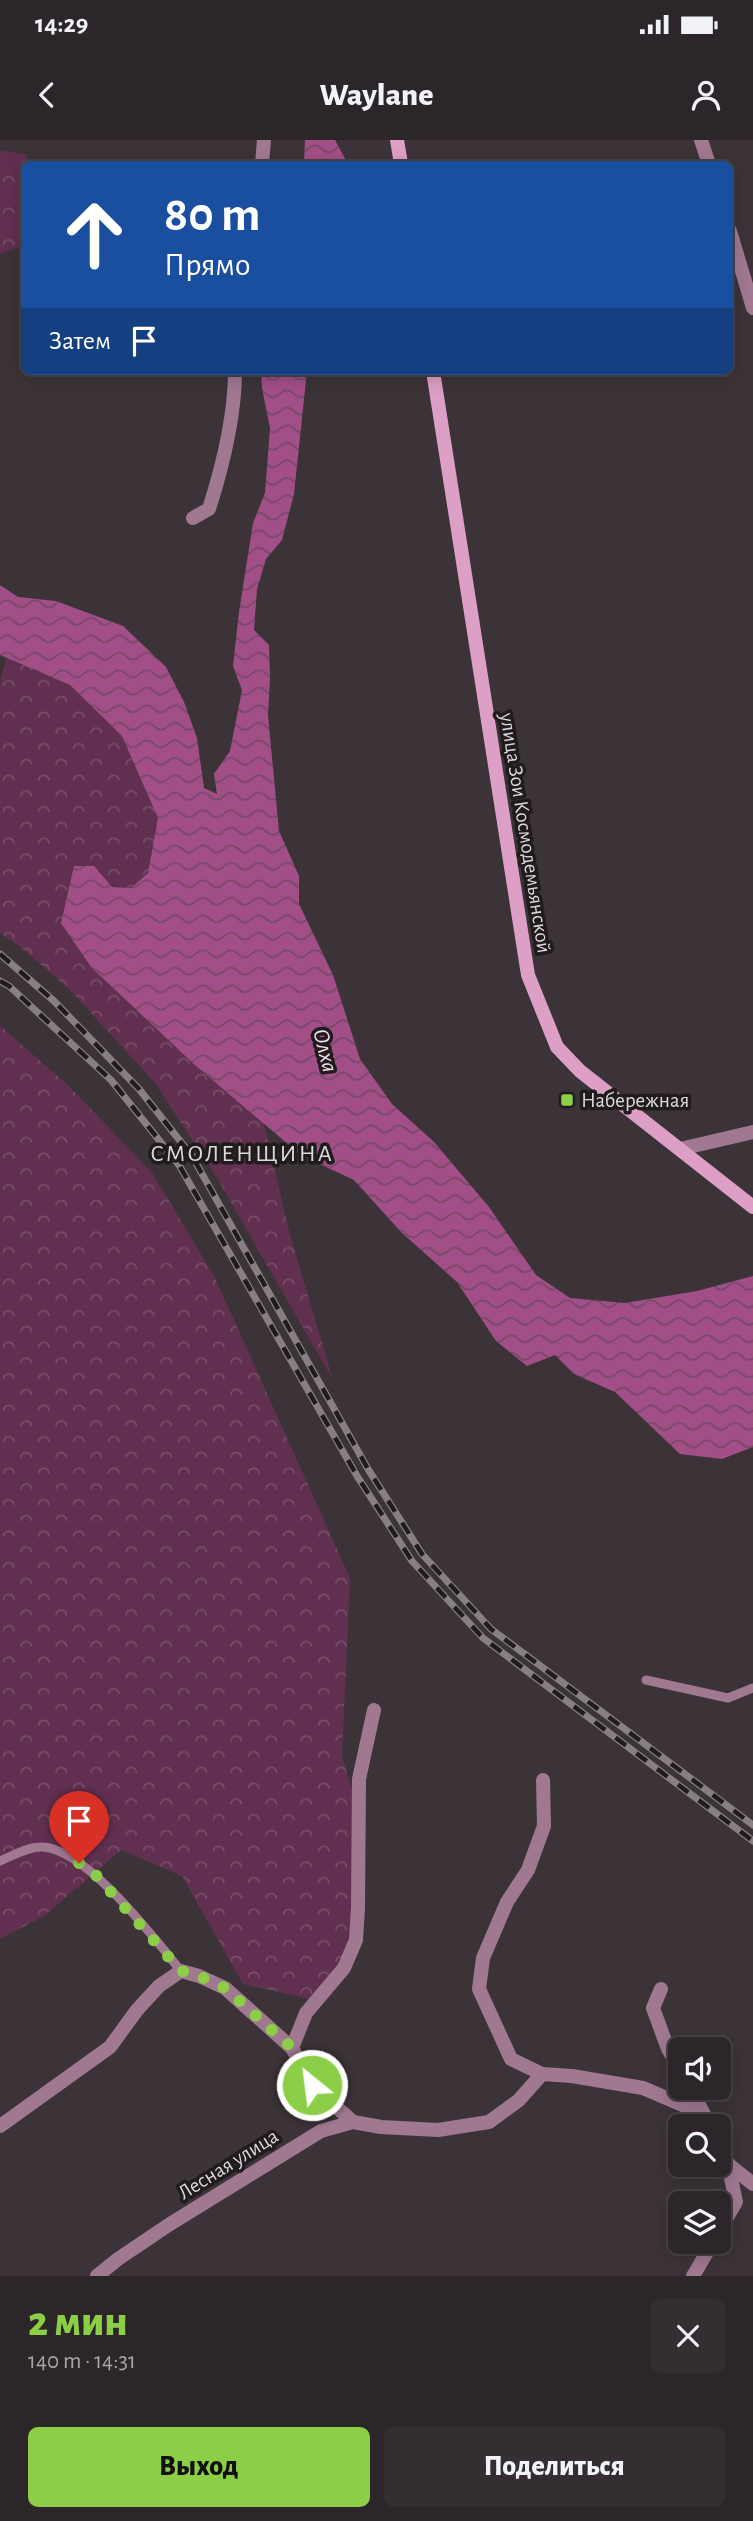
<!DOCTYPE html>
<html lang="ru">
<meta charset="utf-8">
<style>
:root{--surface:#2c262a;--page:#342e32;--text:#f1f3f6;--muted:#a6a5a8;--line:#484347;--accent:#8cce45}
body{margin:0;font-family:"Alegreya Sans",sans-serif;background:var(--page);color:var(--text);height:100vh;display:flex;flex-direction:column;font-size:26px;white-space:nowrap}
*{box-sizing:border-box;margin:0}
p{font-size:23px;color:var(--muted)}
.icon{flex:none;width:38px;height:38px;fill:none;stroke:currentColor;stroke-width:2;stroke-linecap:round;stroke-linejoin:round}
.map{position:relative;height:2136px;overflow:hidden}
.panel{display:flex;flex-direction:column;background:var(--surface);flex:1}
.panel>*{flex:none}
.guide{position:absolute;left:21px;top:21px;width:712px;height:214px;border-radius:10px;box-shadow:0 4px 18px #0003,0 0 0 2px var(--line);background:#1a4fa0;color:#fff;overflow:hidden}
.fabs{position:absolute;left:668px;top:1897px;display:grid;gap:14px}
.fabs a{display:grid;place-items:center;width:63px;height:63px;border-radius:10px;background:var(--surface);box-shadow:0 4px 18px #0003,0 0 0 2px var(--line);font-size:35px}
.pin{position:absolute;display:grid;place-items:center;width:60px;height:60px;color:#fff;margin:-72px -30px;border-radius:50% 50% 50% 0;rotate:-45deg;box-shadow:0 0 7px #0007}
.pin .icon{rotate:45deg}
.me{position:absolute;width:77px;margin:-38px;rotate:331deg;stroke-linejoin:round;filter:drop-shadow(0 0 5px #0008)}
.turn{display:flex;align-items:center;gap:24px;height:147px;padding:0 28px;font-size:32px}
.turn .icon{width:91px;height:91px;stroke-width:2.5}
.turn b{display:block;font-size:49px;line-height:60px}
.then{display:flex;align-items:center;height:66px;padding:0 28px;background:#0003;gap:14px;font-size:26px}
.round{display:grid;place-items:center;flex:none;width:74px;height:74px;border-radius:10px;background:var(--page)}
.head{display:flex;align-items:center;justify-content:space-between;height:119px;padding:0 28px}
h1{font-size:42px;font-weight:800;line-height:52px;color:var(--accent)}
.primary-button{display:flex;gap:14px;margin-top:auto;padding:14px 28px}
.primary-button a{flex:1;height:80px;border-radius:10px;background:var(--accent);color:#111;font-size:28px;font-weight:800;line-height:80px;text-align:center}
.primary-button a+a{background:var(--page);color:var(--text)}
.status{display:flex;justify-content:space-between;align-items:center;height:49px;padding:0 35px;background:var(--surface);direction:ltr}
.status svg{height:19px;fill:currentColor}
header{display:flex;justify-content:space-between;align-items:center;height:91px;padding:0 28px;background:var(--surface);font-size:32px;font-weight:800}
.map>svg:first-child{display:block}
.forest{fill:url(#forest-crowns)}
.water{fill:url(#water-waves)}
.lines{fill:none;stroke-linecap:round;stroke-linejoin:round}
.lane{stroke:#a07991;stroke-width:9}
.street{stroke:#a07991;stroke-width:14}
.secondary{stroke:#dd9fc5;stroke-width:14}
.rail-casing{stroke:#867f83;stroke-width:7}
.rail{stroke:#201c1e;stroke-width:4.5;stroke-dasharray:13;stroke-linecap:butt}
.route{stroke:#8cce45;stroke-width:12;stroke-dasharray:0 21.6}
.poi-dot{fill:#8cce45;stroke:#201c1e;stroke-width:2.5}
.labels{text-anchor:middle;stroke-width:7;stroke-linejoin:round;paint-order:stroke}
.street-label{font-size:21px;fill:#ddd8db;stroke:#201c1e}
.poi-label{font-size:21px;fill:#ddd8db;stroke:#201c1e;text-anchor:start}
.water-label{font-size:23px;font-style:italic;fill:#f4dcea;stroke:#201c1e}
.quarter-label{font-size:24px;letter-spacing:2px;fill:#ddd8db;stroke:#201c1e}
</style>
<div class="status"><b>14:29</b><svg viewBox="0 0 49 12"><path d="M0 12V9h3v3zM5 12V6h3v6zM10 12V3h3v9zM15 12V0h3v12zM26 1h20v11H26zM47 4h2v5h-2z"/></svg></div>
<header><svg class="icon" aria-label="back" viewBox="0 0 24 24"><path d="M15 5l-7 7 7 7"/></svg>Waylane<svg class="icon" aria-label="person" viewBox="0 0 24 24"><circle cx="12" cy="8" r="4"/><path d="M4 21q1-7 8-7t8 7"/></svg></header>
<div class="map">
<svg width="753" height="2136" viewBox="0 0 753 2136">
<defs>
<pattern id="forest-crowns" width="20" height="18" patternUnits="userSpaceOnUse" patternTransform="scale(1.75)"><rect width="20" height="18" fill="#613050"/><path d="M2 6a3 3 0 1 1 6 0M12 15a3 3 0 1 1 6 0" fill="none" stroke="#774d69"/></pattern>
<pattern id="water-waves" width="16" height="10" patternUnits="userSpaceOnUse" patternTransform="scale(1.75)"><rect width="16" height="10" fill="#a34f87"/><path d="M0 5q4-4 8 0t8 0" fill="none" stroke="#774968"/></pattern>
</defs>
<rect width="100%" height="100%" fill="#3b3338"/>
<g class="forest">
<polygon points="0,11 25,14 29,24 24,24 24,99 21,106 0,114"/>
<polygon points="6,518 70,545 122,596 158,678 148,733 131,748 111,746 94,726 196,926 263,980 290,1095 333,1240 217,1038 155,943 70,850 19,806 0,793 0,543"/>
<polygon points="0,886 69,946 153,1034 215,1138 350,1438 342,1616 364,1691 350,1819 310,1859 243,1844 182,1736 121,1710 44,1776 0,1799"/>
</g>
<g class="water">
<polygon points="305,0 335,0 348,24 304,24"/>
<polygon points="261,231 307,231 294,354 282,400 266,419 257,449 254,490 269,505 270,538 268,575 279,691 299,736 299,764 333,835 360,919 392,964 434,1002 489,1067 536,1135 570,1158 625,1163 697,1151 753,1136 753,1307 722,1319 680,1314 615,1252 574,1234 555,1215 527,1226 496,1201 457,1142 401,1092 354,1040 302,1016 196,926 91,827 61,783 74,726 94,726 112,747 131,748 148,733 158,678 122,596 70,545 0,515 0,445 18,457 56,461 123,486 166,527 184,562 197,598 204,648 217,654 214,634 230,611 242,550 233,526 239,472 253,383 265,353 270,288 262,248"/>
</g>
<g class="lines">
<g class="lane">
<polyline points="646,1540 728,1558 753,1548"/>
<path d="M0 1721C12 1716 27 1707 41 1707 84 1706 155 1799 181 1831"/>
</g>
<g class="street">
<polyline points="701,0 709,24"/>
<polyline points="262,24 264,0"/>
<polyline points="730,91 753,168"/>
<path d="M193 378 209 369C223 325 235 277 235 231"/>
<polyline points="680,1009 753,992"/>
<polyline points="543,1640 544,1686 528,1730 507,1762 483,1818 479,1849 511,1919 542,1934 572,1936 643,1948 692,1969 710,1986"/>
<polyline points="661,1849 653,1868 668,1909 681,1931"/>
<polyline points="292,1908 306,1873 344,1828 356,1800 358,1768 359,1639 374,1570"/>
<polyline points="690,1948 705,1976"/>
<polyline points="0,1986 110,1907 137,1870 159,1846 181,1831 199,1836 225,1848 292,1908 312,1945 353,1982"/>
<polyline points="719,2005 728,2024 736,2062 719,2091"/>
<polyline points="728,2024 753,2044"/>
<polyline points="97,2136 118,2119 170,2084 321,1991 353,1982 381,1987 438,1990 489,1982 519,1960 542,1934"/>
<polyline points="693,2136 713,2102"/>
</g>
<g class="secondary">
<polyline points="397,0 401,24"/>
<polyline points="433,231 528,835 557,907 580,931 753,1067"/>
</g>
<defs>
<g id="rail">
<polyline points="0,814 54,861 139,949 192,1016 368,1329 422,1414 491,1489 753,1685"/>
<polyline points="0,841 9,846 111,940 179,1025 357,1336 412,1421 483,1498 753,1701"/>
</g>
</defs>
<use href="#rail" class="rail-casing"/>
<use href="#rail" class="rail"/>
</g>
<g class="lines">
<polyline class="route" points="79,1723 95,1734 181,1831 199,1836 225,1848 292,1908 312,1945"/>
</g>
<rect class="poi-dot" x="560" y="953" width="14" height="14" rx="3.5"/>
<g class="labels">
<g class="street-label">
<text transform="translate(526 693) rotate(81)" y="7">улица Зои Космодемьянской</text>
<text transform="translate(228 2024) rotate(-32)" y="7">Лесная улица</text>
</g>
<g class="poi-label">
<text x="581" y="967">Набережная</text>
</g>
<g class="water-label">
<text transform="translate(326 910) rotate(76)" y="8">Олха</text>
</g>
<g class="quarter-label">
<text x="242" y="1021">СМОЛЕНЩИНА</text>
</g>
</g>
</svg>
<div class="fabs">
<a><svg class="icon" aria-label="sound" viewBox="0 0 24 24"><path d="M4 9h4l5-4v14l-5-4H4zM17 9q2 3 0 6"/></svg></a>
<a><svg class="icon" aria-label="search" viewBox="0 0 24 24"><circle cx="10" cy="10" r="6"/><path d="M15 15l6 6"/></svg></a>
<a><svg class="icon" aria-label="layers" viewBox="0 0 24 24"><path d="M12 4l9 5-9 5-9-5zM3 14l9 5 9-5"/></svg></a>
</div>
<div class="pin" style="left:79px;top:1723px;background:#d93025"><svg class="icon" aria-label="arrive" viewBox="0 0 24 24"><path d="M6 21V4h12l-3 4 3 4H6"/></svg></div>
<svg class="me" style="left:312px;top:1945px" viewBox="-20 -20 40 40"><circle r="17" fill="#8cce45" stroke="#fff" stroke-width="3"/><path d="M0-11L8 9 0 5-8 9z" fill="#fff"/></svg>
<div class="guide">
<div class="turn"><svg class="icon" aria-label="ahead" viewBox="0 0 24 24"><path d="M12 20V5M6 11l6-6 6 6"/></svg><div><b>80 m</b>Прямо</div></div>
<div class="then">Затем<svg class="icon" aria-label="arrive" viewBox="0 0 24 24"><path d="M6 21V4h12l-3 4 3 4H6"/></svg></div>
</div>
</div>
<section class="panel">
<div class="head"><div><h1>2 мин</h1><p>140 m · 14:31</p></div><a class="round"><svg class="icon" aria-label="close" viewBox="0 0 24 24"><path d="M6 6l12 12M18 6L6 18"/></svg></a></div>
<div class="primary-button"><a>Выход</a><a>Поделиться</a></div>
</section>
